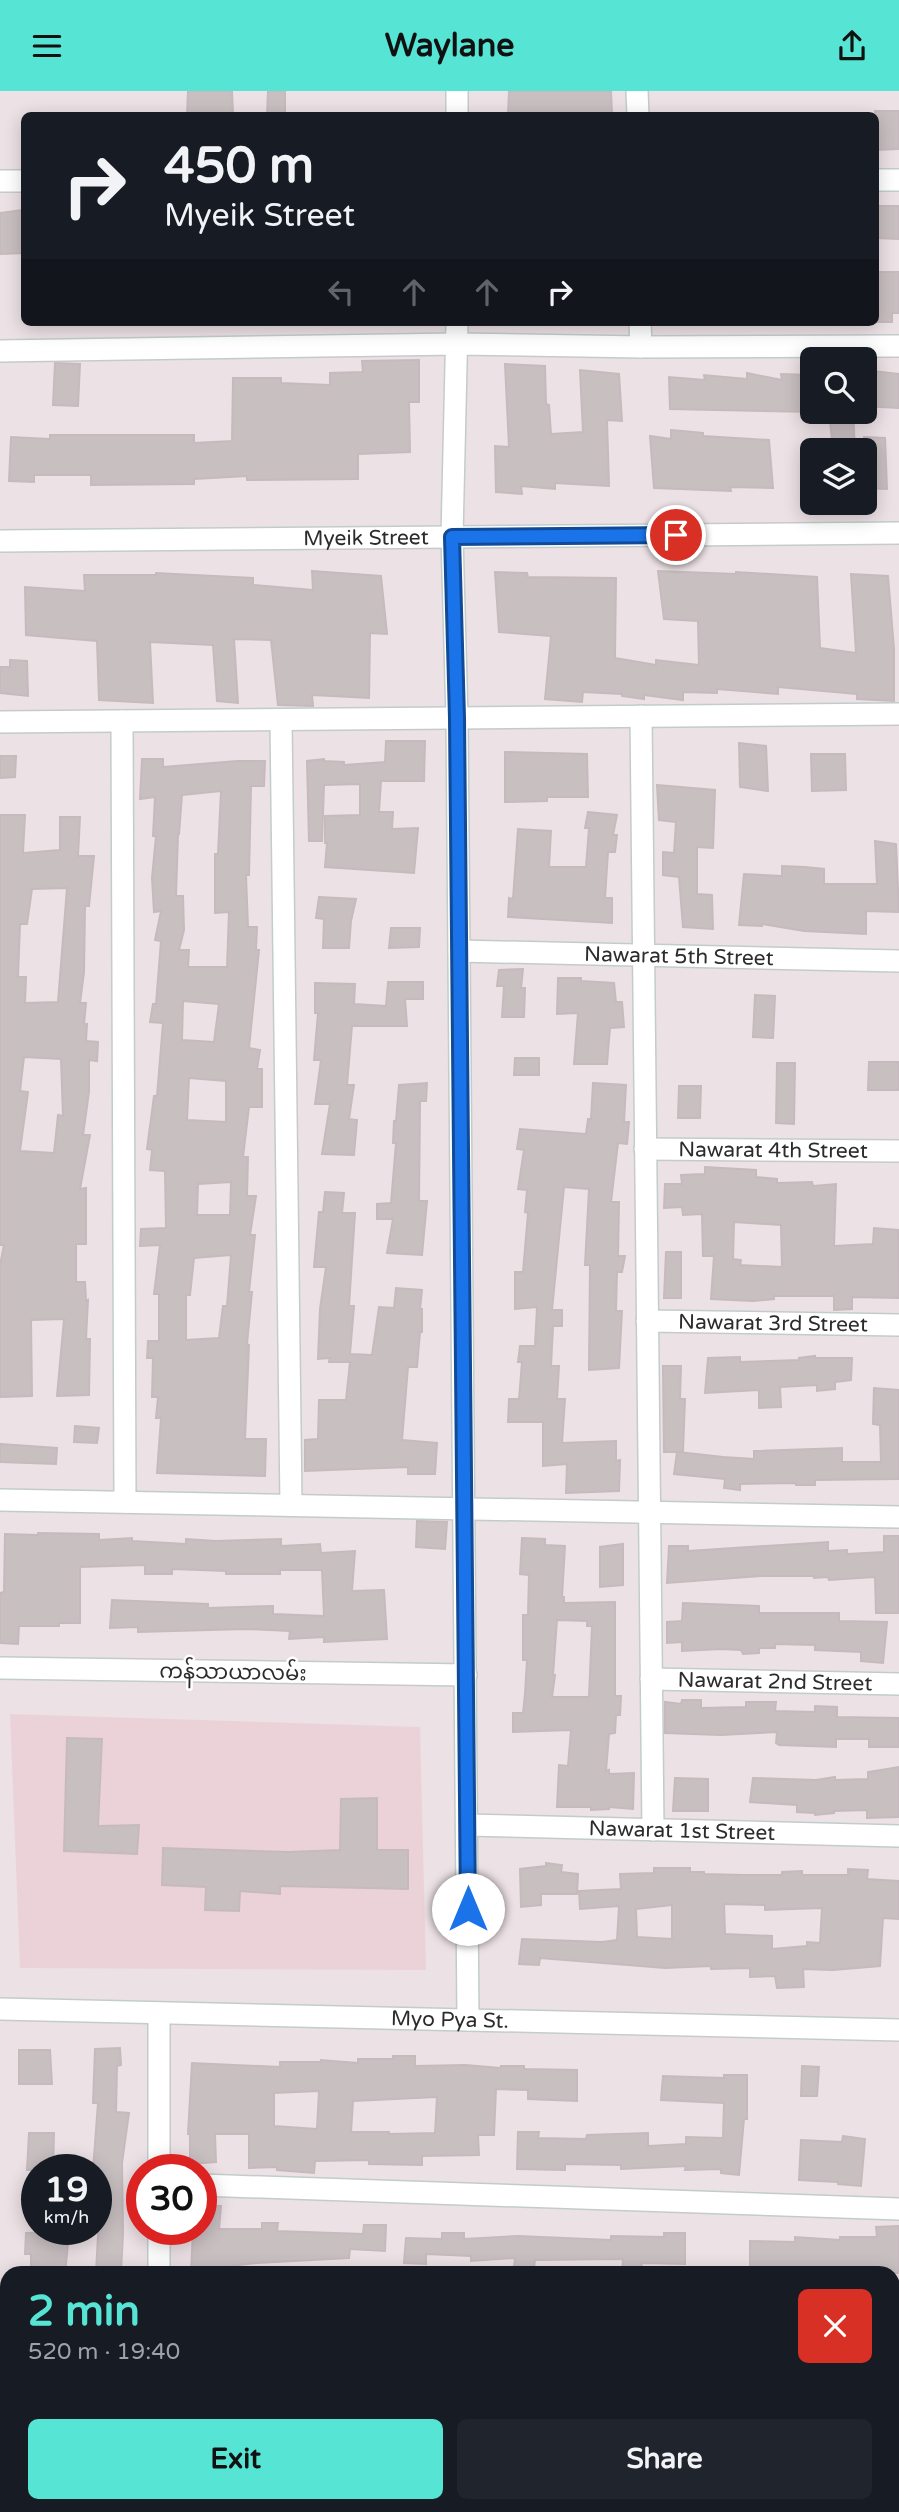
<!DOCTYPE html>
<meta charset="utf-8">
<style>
:root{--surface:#171b24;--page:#20242c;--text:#f1f3f6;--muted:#9ea1a6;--accent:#56e4d4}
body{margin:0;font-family:"Varela Round","Noto Sans Myanmar",sans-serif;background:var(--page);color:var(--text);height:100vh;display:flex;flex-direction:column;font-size:26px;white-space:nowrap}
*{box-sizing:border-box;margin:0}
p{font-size:23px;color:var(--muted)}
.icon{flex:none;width:38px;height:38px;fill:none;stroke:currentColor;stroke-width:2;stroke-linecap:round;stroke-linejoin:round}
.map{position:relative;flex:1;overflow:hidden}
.drawer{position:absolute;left:0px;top:2175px;width:900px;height:247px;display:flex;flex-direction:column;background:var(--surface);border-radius:21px 21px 0 0;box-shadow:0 4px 18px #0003}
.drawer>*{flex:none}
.top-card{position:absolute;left:21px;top:21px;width:858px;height:214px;border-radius:10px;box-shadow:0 4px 18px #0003;background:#171b24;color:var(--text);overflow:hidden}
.buttons{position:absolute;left:800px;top:256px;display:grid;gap:14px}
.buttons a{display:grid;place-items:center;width:77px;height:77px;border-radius:10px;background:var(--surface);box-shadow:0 4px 18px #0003;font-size:35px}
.speed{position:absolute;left:21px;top:2063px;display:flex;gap:14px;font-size:35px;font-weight:700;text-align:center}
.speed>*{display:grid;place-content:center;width:91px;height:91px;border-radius:50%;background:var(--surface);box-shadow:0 4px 18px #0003;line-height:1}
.speed small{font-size:18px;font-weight:400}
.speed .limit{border:10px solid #d22;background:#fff;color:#111}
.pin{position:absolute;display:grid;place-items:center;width:60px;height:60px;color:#fff;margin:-30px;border:4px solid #fff;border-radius:50%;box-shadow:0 2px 7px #0007}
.me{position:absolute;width:77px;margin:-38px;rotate:0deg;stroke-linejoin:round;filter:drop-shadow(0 0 5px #0008)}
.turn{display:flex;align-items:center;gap:24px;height:147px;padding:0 28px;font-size:32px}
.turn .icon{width:91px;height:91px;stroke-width:2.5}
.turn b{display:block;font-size:49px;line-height:60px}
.lanes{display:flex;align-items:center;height:66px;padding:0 28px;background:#0003;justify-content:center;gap:35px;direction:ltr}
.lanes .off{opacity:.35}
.round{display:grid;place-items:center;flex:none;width:74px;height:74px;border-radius:10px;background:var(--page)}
.summary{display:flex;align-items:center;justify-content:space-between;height:119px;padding:0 28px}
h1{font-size:42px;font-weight:800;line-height:52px;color:var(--accent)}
.primary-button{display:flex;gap:14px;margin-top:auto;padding:14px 28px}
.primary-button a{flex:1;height:80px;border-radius:10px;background:var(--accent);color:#111;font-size:28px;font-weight:800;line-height:80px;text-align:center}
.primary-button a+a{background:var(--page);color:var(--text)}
header{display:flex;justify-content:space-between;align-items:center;height:91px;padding:0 28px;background:var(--accent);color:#111;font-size:32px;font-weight:800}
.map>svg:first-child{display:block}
.education{fill:#ebd2d8}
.building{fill:#c8bfc1;stroke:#c7babe;stroke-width:2;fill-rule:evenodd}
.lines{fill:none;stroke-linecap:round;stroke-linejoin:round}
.minor-casing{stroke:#c2cdcb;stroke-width:24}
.minor{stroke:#fff;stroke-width:21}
.route-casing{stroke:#114b97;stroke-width:18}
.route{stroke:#1a73e8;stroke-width:12}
.labels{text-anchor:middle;stroke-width:5;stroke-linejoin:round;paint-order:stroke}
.street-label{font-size:21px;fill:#2c2c2c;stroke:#fff}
</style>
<header><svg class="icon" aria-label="menu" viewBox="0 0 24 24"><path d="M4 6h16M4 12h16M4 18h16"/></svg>Waylane<svg class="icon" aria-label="share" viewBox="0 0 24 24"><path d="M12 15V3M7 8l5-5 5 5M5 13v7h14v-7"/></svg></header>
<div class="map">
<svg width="899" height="2421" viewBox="0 0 899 2421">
<rect width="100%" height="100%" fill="#ece1e5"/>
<polygon class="education" points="10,1623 420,1636 426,1879 20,1877"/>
<g class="building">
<polygon points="188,0 232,0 233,24 187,24"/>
<polygon points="268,0 285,0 285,24 267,24"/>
<polygon points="509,0 611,0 612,24 508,24"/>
<polygon points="875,20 899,20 899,58 875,59"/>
<polygon points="877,115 899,115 899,148 876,147"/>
<polygon points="24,119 24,162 0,163 0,122"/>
<polygon points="875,181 899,181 899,222 892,222 892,231 875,231"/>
<polygon points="419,269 419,311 409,311 410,361 358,363 358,388 247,389 247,385 194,388 194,393 91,394 91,384 34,384 34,391 9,390 11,346 50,348 50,344 194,344 194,352 232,350 233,287 281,287 281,292 330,294 330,282 363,281 362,270"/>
<polygon points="55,272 80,273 78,315 53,314"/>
<polygon points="505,273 545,275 546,313 549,314 551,343 583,341 580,279 619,283 622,330 607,329 609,395 555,392 555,398 521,395 522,403 496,401 495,355 509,356"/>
<polygon points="864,279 899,283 899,317 864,315"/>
<polygon points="747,282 782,289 781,283 809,284 813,321 670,318 669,286 705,289 704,284 747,288"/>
<polygon points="829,320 853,320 855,359 833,359"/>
<polygon points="671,339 703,342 703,345 769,349 773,397 730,396 731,400 654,397 650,345 671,348"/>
<polygon points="864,346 885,347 887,398 864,397"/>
<polygon points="312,480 381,485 387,543 370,542 369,607 312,604 313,615 278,614 271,549 234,548 238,612 217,610 213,554 150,551 153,612 99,609 97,550 26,544 25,496 85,500 84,484 156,484 156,482 253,487 253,494 313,499"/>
<polygon points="658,480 736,483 736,481 817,486 820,557 856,562 851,483 888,485 894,558 894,610 857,608 857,603 778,596 778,603 717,598 717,602 683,601 683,609 644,604 644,608 622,605 622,603 583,601 582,611 545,608 551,545 499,541 495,481 527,482 528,486 616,487 615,567 656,574 656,569 699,574 698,530 664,528"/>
<polygon points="10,569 27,570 28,605 0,602 0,576 10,576"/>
<polygon points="386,650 425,650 424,690 381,690 379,721 393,721 392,738 418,737 414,782 325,776 327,752 325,752 325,725 360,724 360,693 324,694 322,750 309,750 307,670 324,668 324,670 344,671 344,674 385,671"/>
<polygon points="739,652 766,655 768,700 740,696"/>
<polygon points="505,661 587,663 588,706 547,706 547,710 505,711"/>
<polygon points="811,663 845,663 846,699 812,700"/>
<polygon points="0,665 16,665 15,686 0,687"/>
<path d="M142 668H163V676L237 670H265L264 695H251L249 784H246L248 836H257L256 859H259L249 957 260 959 257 978H262V1016H249L243 1066H248L247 1105H256L250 1144H255L249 1201H252L247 1253 249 1254 245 1348H266L265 1385 157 1382 161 1327H156L158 1306H152L153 1267H147L148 1250H159V1203H154L160 1154 140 1155 141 1138 166 1137 165 1080 150 1079 152 1059 147 1058 154 1005H157L163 932 150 931 153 913H156L161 850 155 849 161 820 154 821 152 787 156 745H153L155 706 140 708ZM221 700 218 763H215V822L229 821 227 876H188L189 859H179L184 839 183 805H176L178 743H179L182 704ZM183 910 219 913 214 951 182 949ZM189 987 226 990V1031L187 1029ZM231 1091 230 1124H197L198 1093ZM231 1164 227 1215H223L219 1247 186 1249V1204H190L194 1167Z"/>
<polygon points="657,694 715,699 713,757 697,756 697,803 712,804 713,838 683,836 679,786 663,784 663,761 674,762 676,731 659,729"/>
<polygon points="588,721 617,724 613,744 617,744 615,761 608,761 605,807 612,807 612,832 508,826 509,807 513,808 518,738 551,740 549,776 586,776 589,737 585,737"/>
<path d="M0 724H25L23 762 60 759V726H80L78 765H94L89 815H85L84 881 80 912H86L84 933H87L86 950 98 951 97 970 89 969V1001L83 1044H90L80 1098 86 1097V1153H76V1191H85L86 1210 88 1209 86 1248H90L89 1304 57 1305 64 1228 31 1229 32 1305 0 1306V1174L4 1154H0ZM67 797 58 911 25 912 26 886H18L20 833H27L32 798ZM24 966 61 968 63 1025 58 1024 54 1062 20 1060 28 1001 20 1000Z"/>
<polygon points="875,750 896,753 899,821 866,820 866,843 804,840 762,833 762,835 739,834 744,783 782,785 782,775 805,776 824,778 824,793 877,793"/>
<polygon points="319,806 356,808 351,830 349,857 323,857 324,828 316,827"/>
<polygon points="391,837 420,837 419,856 389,857"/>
<polygon points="523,878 521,897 525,897 524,926 502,926 504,895 497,895 499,879"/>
<polygon points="558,887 581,887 581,890 614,892 616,911 622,911 624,936 610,937 607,973 574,973 578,922 557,923"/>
<polygon points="388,891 423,891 423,908 405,908 407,935 352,935 347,994 354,994 349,1028 357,1029 354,1064 322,1063 330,1013 315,1013 321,969 314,969 318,922 315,922 315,892 355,893 354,913 386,915"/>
<polygon points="755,904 775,905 773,947 753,946"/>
<polygon points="515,967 539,967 539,984 514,984"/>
<polygon points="869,971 899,971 899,999 868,999"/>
<polygon points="777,972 795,972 794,1033 776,1032"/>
<polygon points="427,992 426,1010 420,1010 419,1110 427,1110 422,1164 387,1162 393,1128 377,1128 377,1113 391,1112 396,1052 393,1052 394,1030 396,1030 399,994"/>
<polygon points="593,992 626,994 624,1031 629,1031 627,1053 618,1052 611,1111 619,1111 618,1165 625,1165 622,1181 617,1181 616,1220 622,1220 619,1277 589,1279 590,1174 585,1174 589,1098 564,1096 552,1219 562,1219 562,1235 553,1235 551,1275 559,1275 557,1308 565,1308 562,1352 616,1350 616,1370 620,1369 619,1400 566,1402 567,1373 543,1375 543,1331 508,1331 509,1308 519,1308 522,1271 518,1271 520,1255 535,1255 537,1216 515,1218 515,1181 523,1181 528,1122 525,1121 527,1099 518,1098 524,1059 517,1058 520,1038 586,1043 588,1028 591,1028"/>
<polygon points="679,995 701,995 700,1027 678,1027"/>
<path d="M705 1076 756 1079V1086L777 1088V1092L812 1091 813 1095 836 1093 834 1155 873 1153 874 1137 898 1139 899 1207 852 1206V1218L834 1219V1205H774V1208L753 1210 711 1208 714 1165H703L702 1123 683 1124 682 1116 664 1117 665 1093H682L681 1084 705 1083ZM734 1131 781 1134 782 1176 740 1174 741 1169 733 1168Z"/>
<polygon points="325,1101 344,1102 342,1122 355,1122 349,1215 354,1215 350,1263 372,1264 379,1216 394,1217 396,1197 422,1199 420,1218 422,1218 422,1241 420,1241 417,1276 408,1276 402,1349 437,1352 435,1383 408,1383 408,1376 305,1380 305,1349 318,1348 319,1309 346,1309 350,1271 329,1271 330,1267 318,1268 320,1218 326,1176 314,1176 319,1121 323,1121"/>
<polygon points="666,1161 681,1161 681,1207 664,1207"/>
<polygon points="815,1265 815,1267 852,1267 851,1289 835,1291 835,1298 817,1300 817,1294 780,1296 781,1316 759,1317 759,1299 705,1302 708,1267 740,1266 740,1271 799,1269 799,1267"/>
<polygon points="663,1275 681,1275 680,1308 685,1308 683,1361 678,1361 723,1366 754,1368 754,1360 842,1357 842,1371 881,1371 880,1334 873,1333 874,1297 899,1299 899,1388 815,1389 815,1394 796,1394 796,1392 740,1393 740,1399 724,1397 725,1388 674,1383 677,1361 664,1361"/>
<polygon points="75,1335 99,1337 97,1352 74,1351"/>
<polygon points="0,1353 57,1357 56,1373 0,1371"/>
<polygon points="417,1430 447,1431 445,1458 416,1456"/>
<polygon points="38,1442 99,1443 99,1449 132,1447 132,1450 186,1453 186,1448 216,1450 281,1448 281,1455 320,1453 321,1462 355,1460 352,1500 384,1499 387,1548 324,1551 324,1546 289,1548 290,1540 246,1538 138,1541 138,1536 110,1537 112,1509 208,1513 208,1517 273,1515 273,1523 324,1525 322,1479 280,1479 280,1483 226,1483 226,1480 172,1478 172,1483 145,1483 145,1474 80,1476 80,1532 59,1532 59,1535 19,1535 18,1553 0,1552 0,1502 4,1501 5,1443 38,1444"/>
<polygon points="884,1445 899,1445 899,1522 876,1522 875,1486 829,1489 828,1486 814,1487 814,1485 761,1485 667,1492 669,1455 688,1455 688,1460 828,1451 828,1460 847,1459 847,1463 884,1461"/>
<path d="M522 1447 545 1448V1454L565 1455 562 1506H564V1512L615 1511V1605H621L620 1624H616L615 1642 609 1643 606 1680 609 1679V1683L634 1682 633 1718 609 1716V1718L591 1719V1716H557L559 1674 568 1675 571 1639 513 1641V1622H523L525 1603 527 1569H523V1524H528L529 1484 520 1483ZM557 1529 587 1530V1535H592L589 1606H552L555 1584H553Z"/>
<polygon points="623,1453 623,1494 600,1496 600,1456"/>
<polygon points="683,1512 759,1515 759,1522 839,1522 839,1530 887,1531 883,1572 861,1570 861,1561 815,1559 815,1554 775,1553 775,1557 759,1557 759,1562 743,1563 741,1559 721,1558 682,1560 682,1551 667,1552 667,1531 682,1530"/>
<polygon points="682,1609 701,1609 701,1617 746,1616 746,1611 776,1611 775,1620 815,1621 815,1615 837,1616 837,1626 899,1627 899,1656 869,1656 869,1648 836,1648 836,1656 779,1654 776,1652 777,1641 721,1644 665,1642 665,1611 681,1613"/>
<polygon points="67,1647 102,1648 98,1735 139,1734 137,1763 64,1760"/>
<polygon points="899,1676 899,1726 867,1727 867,1719 834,1720 834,1722 815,1724 815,1722 797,1721 797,1714 750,1711 753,1687 816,1689 835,1686 835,1689 868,1688 868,1681"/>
<polygon points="675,1687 708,1688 708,1720 673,1720"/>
<polygon points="377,1707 377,1759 408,1759 408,1798 280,1795 280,1803 240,1800 239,1820 205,1819 206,1796 162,1794 163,1757 288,1761 340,1759 341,1708"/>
<polygon points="546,1772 562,1774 561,1781 578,1783 577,1803 541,1803 541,1814 521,1816 520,1778 546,1775"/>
<path d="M654 1777H690V1781H704V1783L743 1784H782V1781L802 1780V1784H848V1778L868 1779 867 1788 899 1790V1828L883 1827 880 1875 833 1879 803 1878 804 1896 777 1897 775 1885 750 1886V1877L711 1878V1875L665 1877 540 1867 539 1874 519 1873 522 1848 602 1851 617 1849 619 1815 580 1818 579 1800 621 1798 620 1783 654 1782ZM724 1813 765 1814V1819L822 1817 820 1852 807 1851V1855L772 1858V1845L725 1843ZM672 1814V1848L637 1846 636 1818Z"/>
<polygon points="120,1957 121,1974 117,1975 116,2021 129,2022 122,2072 123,2142 121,2182 96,2182 101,2088 96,2088 96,2079 93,2079 98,2012 93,2012 95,1958"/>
<polygon points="19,1959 50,1959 52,1993 19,1993"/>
<path d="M393 1965H415V1975L465 1974 501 1977V1975H524V1978L577 1979V2010L528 2008V1999L496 1998 494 2044H478L479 2064 422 2065V2074L369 2073V2069L315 2070 314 2082 277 2079V2076L249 2077V2043H215L216 2071 190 2073V2043H188L192 1972 280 1976V1971H321V1969L358 1972V1968H393ZM319 2000 317 2038 274 2035V2002ZM437 2006 435 2042 389 2043V2041H351L353 2010Z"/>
<polygon points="802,1975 819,1976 817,2005 801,2005"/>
<polygon points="724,1984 747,1984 747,2028 744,2028 739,2084 721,2082 721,2078 685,2079 686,2075 621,2078 621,2074 565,2073 565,2079 517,2078 518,2041 539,2041 538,2047 586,2048 587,2044 648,2042 648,2055 686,2053 686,2046 723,2047 724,2012 661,2009 663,1985 724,1987"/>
<polygon points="29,2042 54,2042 53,2079 27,2079"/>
<polygon points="843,2045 865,2048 861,2095 838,2093 838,2091 799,2089 801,2049 842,2051"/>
<polygon points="201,2115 221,2115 219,2138 262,2138 262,2132 278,2132 277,2140 363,2143 364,2134 386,2134 385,2160 350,2158 349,2167 257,2172 214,2177 213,2182 191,2182 193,2138 201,2138"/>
<polygon points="899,2135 899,2182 793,2182 794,2179 750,2179 750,2150 795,2151 795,2146 840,2149 840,2146 877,2146 876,2136"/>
<polygon points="59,2141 59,2143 69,2143 65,2182 31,2182 31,2163 25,2163 26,2142"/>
<polygon points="442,2142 464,2142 464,2148 518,2145 611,2149 611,2145 664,2146 664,2142 685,2142 685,2173 642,2172 641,2182 622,2182 623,2168 535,2169 534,2177 514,2175 515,2167 471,2170 471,2165 426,2163 426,2173 404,2172 406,2147 442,2148"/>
</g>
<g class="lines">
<defs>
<g id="minor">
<polyline points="637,0 638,24"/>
<polyline points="457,24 457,0"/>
<polyline points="875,89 899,89"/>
<polyline points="0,90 24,90"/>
<polyline points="457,231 452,446 457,627 468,1929"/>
<polyline points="640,231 641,256"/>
<polyline points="0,260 457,253 641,256 899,255"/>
<path id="s1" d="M0 450 899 442"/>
<polyline points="641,625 653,1739"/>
<polyline points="122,630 125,1411"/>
<polyline points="281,630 291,1414"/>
<polyline points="0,631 899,623"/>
<path id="s2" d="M459 860 899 870"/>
<path id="s3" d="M645 1058 899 1060"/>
<path id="s4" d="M647 1230 899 1234"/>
<polyline points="0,1409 899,1426"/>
<polyline points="0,1577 466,1584"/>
<path id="s5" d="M651 1588 899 1593"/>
<path id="s6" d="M467 1734 899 1745"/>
<path id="s7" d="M0 1918 899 1939"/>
<polyline points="159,1922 159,2079"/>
<polyline points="201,2094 899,2118"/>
<polyline points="159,2138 159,2182"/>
<polyline points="892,2278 899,2278"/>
<polyline points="160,2415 160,2421"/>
<polyline points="701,2421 701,2415"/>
</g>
</defs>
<use href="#minor" class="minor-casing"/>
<use href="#minor" class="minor"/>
</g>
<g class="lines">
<defs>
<polyline id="route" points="468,1818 457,627 452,446 676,444"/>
</defs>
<use href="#route" class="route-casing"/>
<use href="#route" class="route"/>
</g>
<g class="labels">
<g class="street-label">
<text dy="7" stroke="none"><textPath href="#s1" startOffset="366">Myeik Street</textPath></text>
<text dy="7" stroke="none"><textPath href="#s2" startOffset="220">Nawarat 5th Street</textPath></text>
<text dy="7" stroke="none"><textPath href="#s3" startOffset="128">Nawarat 4th Street</textPath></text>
<text dy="7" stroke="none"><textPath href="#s4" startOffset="126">Nawarat 3rd Street</textPath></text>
<text transform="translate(233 1581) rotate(1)" y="7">ကန်သာယာလမ်း</text>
<text dy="7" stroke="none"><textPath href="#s5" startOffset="124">Nawarat 2nd Street</textPath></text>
<text dy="7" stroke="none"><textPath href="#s6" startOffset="215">Nawarat 1st Street</textPath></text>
<text dy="7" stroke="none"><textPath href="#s7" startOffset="450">Myo Pya St.</textPath></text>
</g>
</g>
</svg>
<div class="buttons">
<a><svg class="icon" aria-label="search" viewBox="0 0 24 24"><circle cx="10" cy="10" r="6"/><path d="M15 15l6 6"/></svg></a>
<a><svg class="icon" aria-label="layers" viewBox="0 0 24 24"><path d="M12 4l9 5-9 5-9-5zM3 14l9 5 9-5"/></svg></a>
</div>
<div class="speed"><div>19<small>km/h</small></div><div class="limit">30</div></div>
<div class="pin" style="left:676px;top:444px;background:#d93025"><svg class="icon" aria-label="arrive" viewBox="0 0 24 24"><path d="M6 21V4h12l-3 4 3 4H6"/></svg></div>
<svg class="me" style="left:468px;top:1818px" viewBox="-20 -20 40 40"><circle r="19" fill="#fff"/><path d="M0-13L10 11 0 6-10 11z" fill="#1a73e8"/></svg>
<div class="top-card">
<div class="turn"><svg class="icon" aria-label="right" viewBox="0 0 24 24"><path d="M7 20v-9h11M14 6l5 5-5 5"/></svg><div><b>450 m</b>Myeik Street</div></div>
<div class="lanes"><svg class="icon off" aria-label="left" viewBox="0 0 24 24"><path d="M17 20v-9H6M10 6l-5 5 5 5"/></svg><svg class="icon off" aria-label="ahead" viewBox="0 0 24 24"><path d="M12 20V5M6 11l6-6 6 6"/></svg><svg class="icon off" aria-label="ahead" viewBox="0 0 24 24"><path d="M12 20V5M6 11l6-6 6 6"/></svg><svg class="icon" aria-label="right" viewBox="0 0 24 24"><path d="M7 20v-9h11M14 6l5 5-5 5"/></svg></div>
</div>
<section class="drawer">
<div class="summary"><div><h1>2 min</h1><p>520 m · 19:40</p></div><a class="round" style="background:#d93025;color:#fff"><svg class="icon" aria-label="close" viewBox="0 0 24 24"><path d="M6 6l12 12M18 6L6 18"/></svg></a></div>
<div class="primary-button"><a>Exit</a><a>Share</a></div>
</section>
</div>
